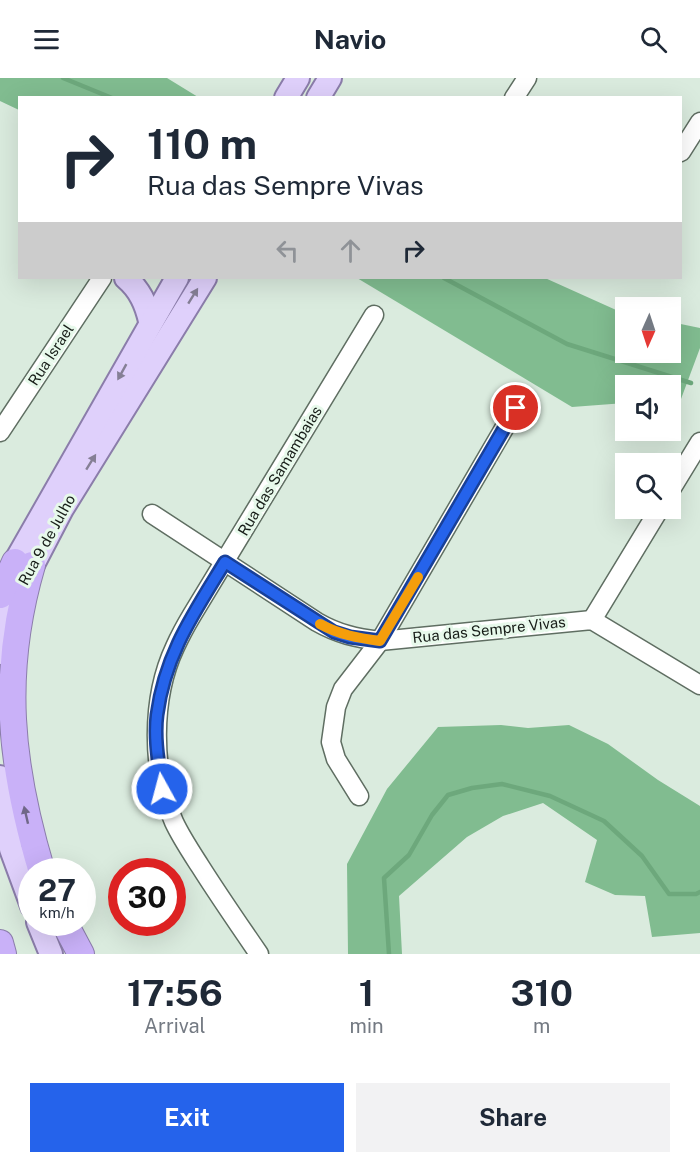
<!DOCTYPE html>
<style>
:root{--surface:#fff;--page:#f2f2f3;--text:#1f2937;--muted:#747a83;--accent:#2563eb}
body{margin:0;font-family:"Public Sans",sans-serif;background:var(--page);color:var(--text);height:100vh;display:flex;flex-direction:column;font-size:22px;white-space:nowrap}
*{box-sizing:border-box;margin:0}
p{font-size:20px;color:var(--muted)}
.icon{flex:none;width:33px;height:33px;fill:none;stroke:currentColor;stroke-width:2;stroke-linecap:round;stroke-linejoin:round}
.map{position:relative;height:876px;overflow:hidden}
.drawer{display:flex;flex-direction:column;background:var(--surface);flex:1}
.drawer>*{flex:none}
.hud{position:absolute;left:18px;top:18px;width:664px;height:183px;border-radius:0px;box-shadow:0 6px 24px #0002;background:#fff;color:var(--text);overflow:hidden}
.needle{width:39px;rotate:183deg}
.buttons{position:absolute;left:615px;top:219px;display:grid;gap:12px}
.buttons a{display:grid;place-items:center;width:66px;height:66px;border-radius:0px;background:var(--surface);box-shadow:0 6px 24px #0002;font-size:30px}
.speed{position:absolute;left:18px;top:780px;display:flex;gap:12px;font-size:30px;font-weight:700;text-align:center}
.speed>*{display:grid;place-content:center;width:78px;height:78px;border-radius:50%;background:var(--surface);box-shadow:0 6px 24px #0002;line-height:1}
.speed small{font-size:15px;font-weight:400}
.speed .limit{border:9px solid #d22;background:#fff;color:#111}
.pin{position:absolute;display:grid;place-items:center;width:51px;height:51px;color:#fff;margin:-26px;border:3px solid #fff;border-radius:50%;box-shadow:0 2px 6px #0007}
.me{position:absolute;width:66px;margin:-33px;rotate:353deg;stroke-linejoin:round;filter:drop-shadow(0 0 4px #0008)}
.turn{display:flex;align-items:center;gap:21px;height:126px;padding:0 30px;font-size:27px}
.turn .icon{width:78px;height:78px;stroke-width:2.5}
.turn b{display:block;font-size:42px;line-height:51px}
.lanes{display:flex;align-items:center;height:57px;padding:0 30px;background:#0003;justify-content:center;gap:30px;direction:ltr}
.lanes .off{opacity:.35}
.eta{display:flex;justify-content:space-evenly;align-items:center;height:102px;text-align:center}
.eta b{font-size:36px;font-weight:700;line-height:42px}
.cta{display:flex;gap:12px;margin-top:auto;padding:12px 30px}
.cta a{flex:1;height:69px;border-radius:0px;background:var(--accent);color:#fff;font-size:24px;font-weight:700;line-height:69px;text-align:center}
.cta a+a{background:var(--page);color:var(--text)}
header{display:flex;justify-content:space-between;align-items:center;height:78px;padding:0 30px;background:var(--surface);font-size:27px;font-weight:700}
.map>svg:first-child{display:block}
.forest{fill:#81bc90}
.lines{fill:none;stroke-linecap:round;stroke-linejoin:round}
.stream{stroke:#6da87c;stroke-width:4.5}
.minor-casing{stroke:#5f6e62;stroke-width:21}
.major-casing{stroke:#8b7daa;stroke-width:26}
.highway-casing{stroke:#8b7daa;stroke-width:28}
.minor{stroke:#fff;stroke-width:18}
.major{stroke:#dfd0fb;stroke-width:22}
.highway{stroke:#c9b1f8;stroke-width:26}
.oneway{fill:#857f95}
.oneway2{fill:#706788}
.route-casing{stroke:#184099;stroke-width:15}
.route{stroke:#2563eb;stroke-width:10}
.slow{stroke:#f59e0b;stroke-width:10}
.labels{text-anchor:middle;stroke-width:6;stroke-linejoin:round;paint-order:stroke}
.street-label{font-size:15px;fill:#171d18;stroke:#e7f9eb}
</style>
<header><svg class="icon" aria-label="menu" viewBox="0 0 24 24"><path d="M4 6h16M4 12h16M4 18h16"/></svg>Navio<svg class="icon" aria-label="search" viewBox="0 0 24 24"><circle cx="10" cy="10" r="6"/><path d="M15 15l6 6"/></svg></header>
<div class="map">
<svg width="700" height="876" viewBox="0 0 700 876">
<rect width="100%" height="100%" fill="#daebde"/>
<g class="forest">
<polygon points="0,0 167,0 198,19 20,20 19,32 0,23"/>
<polygon points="357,200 545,200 625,236 626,274 670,274 671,244 700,250 700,270 681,321 671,322 670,308 626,308 625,325 572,329"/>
<polygon points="501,647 528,650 569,647 608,666 658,702 700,728 700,855 652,859 645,818 615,817 585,804 597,762 543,725 503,738 467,759 399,818 402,876 348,876 347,786 387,711 438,649"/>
</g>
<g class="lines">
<g class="stream">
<polyline points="63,0 112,20"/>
<polyline points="444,200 567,266 691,305"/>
<polyline points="389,876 384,800 409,777 432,737 448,717 472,710 502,706 550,718 604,743 642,778 669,816 696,816 700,814"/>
</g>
<defs>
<g id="minor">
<polyline points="514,20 527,0"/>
<polyline points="681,74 700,44"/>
<polyline points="0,354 102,200"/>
<polyline points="670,413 700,364"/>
<path d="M152 436 317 544C338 556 356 560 380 563L592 542 700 607"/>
<polyline points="592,542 660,430"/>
<polyline points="359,718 336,681 331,664 336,629 343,611 380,563 516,330"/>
<path d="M259 876C239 847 219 818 200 788 191 774 181 759 174 744 151 693 151 620 175 569 180 558 186 547 192 537L374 237"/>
</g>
<g id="major">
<polyline points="286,20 298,0"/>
<polyline points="318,20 330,0"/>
<path d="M126 200C140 212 146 226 150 243"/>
<polyline points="25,502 62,431 205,200"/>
<polyline points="0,575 15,484 177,200"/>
<polyline points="0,699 11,771 32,828"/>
<polyline points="38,844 51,876"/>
</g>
<g id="highway">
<path d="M32 487C0 596 10 687 42 794"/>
<polyline points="0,517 15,484"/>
<polyline points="64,844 81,876"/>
<polyline points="0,865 3,876"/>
</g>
</defs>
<use href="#minor" class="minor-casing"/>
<use href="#major" class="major-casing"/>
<use href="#highway" class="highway-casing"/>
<use href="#minor" class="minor"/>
<use href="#major" class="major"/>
<use href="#highway" class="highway"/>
</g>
<defs><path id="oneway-solid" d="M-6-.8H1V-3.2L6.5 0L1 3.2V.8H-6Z" transform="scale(1.5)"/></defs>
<g class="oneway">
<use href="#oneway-solid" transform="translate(193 218) rotate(-58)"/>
<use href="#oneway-solid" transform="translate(122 294) rotate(119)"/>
<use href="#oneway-solid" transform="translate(91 384) rotate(-58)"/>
</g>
<use class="oneway2" href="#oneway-solid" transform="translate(26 737) rotate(-103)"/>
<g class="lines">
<defs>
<path id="route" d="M162 711C159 687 154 661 157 637 165 576 194 535 225 484L334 554 350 559 380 563 516 330"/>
</defs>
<use href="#route" class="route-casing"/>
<use href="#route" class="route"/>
<path class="slow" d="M320 546C340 557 358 560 380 563L418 499"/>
</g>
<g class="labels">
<g class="street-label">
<text transform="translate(51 277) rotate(-57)" y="5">Rua Israel</text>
<text transform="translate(280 393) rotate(-59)" y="5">Rua das Samambaias</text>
<text transform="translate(47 462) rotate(-61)" y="5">Rua 9 de Julho</text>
<text transform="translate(489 552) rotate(-6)" y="5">Rua das Sempre Vivas</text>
</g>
</g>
</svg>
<div class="buttons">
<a><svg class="needle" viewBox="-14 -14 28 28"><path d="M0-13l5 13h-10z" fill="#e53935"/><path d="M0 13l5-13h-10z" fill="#747a83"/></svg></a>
<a><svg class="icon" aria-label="sound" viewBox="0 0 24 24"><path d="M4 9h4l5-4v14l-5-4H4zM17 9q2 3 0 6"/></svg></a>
<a><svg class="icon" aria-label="search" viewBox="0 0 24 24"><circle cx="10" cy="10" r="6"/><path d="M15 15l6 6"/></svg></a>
</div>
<div class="speed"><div>27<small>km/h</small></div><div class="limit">30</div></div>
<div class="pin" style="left:516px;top:330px;background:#d93025"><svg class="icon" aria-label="arrive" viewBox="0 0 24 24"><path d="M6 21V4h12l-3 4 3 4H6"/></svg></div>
<svg class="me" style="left:162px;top:711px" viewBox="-20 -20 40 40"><circle r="17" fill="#2563eb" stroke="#fff" stroke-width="3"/><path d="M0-11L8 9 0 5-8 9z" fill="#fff"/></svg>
<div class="hud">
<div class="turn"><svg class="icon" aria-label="right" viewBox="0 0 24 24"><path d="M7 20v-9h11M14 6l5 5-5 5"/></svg><div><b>110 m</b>Rua das Sempre Vivas</div></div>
<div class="lanes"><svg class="icon off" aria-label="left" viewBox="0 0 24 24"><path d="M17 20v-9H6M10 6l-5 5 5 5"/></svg><svg class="icon off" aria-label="ahead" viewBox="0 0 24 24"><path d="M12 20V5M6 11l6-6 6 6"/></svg><svg class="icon" aria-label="right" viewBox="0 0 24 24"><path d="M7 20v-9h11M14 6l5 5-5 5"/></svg></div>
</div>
</div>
<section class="drawer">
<div class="eta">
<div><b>17:56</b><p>Arrival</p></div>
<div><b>1</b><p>min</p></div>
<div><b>310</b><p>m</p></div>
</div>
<div class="cta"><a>Exit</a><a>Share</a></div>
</section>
